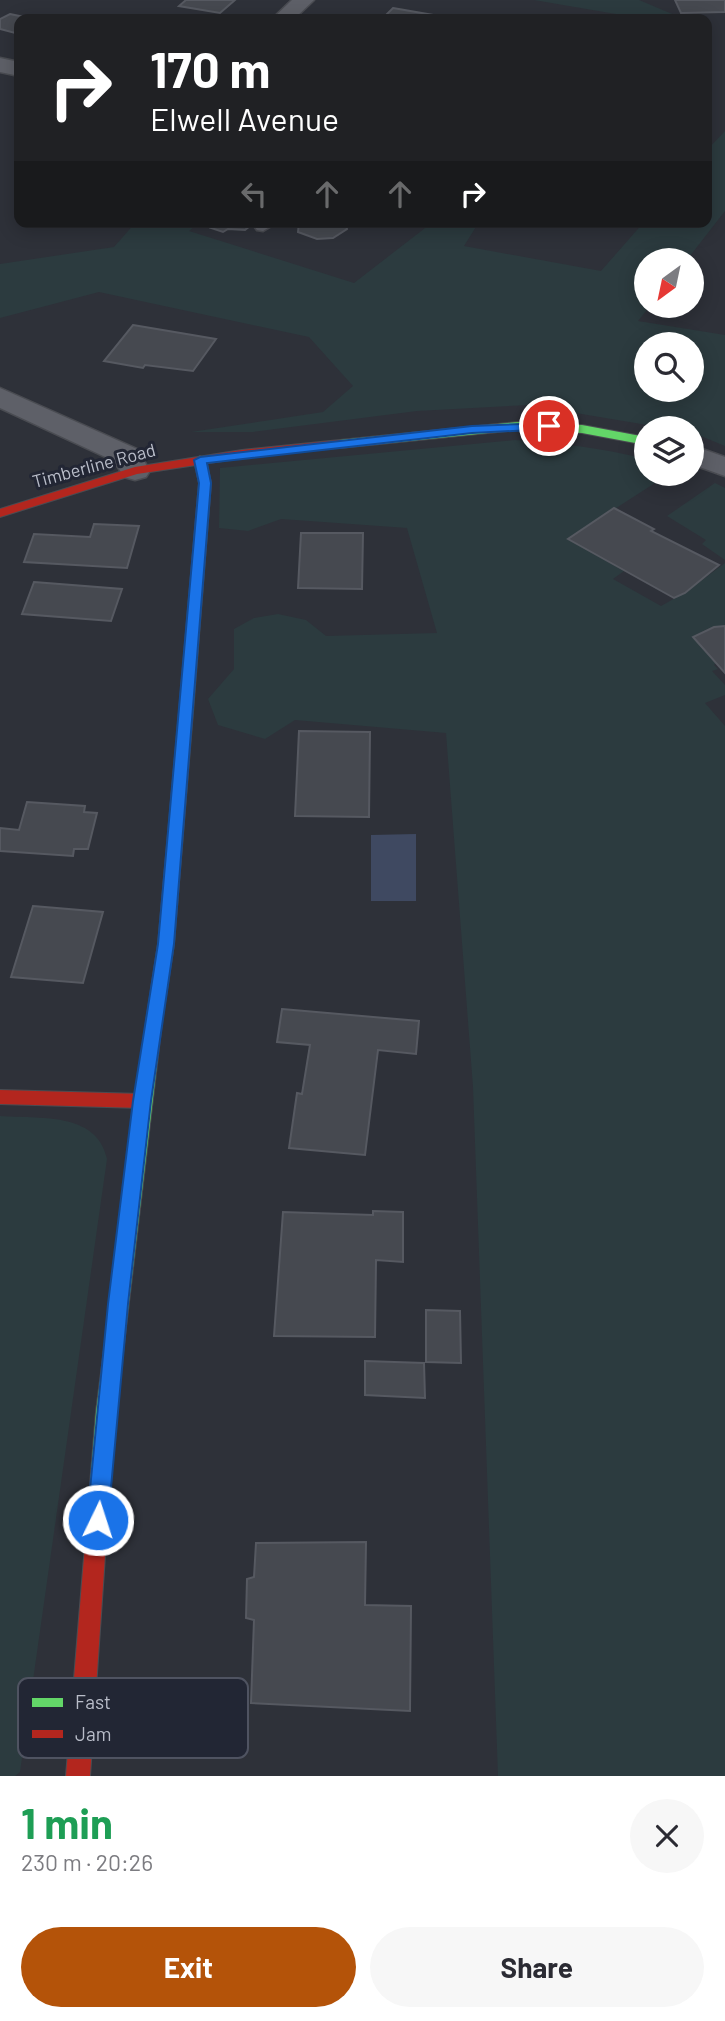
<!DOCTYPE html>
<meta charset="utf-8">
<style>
:root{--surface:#fff;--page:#f7f7f7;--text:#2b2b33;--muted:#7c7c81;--accent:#b45309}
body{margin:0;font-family:Barlow,sans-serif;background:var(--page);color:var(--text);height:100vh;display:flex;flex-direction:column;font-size:26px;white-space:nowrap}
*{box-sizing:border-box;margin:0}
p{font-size:23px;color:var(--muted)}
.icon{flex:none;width:38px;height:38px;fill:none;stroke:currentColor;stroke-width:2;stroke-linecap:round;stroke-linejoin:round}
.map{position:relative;height:1776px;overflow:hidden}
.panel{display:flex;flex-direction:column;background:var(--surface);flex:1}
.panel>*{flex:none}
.banner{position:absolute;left:14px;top:14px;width:698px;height:214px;border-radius:14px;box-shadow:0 4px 18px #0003;background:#202124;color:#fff;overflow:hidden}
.needle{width:46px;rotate:213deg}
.tools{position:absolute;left:634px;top:248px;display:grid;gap:14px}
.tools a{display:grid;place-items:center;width:70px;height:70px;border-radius:50%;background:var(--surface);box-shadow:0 4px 18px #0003;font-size:35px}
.pin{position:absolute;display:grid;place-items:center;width:60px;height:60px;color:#fff;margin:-30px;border:4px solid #fff;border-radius:50%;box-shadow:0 2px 7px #0007}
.me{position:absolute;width:77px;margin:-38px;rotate:4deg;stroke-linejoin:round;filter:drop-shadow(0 0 5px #0008)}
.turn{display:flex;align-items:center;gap:24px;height:147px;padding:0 21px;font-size:32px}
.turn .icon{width:91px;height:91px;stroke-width:2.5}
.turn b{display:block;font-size:49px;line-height:60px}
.lanes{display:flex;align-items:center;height:66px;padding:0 21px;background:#0003;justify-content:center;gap:35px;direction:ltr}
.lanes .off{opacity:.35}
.round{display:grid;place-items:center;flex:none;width:74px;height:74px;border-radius:37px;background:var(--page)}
.overview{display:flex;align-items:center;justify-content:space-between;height:119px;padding:0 21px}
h1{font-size:42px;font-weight:700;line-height:52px;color:#1e9e55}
.cta{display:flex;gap:14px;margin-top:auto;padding:14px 21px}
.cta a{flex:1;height:80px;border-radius:42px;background:var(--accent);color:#fff;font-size:28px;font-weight:700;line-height:80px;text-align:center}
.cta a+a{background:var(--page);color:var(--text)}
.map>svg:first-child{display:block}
.green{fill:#2c3b3f;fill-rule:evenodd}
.water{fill:#3f4961}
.building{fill:#464950;stroke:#565961;stroke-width:2}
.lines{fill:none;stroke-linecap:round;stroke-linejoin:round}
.lane-casing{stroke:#4a4c52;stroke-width:3}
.street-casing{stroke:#4a4c52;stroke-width:3}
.fast-casing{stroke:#4a4c52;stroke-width:2}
.jam-casing{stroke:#4a4c52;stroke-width:2}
.lane{fill:#5e6068;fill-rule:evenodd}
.street{fill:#5e6068;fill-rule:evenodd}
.fast{fill:#63d668;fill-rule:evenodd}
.jam{fill:#b3261e;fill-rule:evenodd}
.route{fill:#1a73e8;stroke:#114b97;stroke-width:2}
.labels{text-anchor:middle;stroke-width:6;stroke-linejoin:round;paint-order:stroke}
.far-street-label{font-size:18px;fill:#b9bdc9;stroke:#222634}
.key{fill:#222634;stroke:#4f5361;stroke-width:2}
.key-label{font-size:19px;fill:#b9bdc9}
</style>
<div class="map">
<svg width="725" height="1776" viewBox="0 0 725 1776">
<rect width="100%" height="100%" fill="#2e3139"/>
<g class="green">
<polygon points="534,0 639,0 684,19 645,19"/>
<path d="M725 131V211L686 261H646V306H650L638 321 725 335V446L691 432V429H671L528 405 417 411 253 432H191L323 412 353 386 309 337 99 292 0 318V264L114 247 136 222H200L189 231 354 283 429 225 426 222H479L464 246 601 271 644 222H707V150ZM646 345H691V390H646Z"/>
<path d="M515 440C560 443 602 448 646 459V474H669L568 539 624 571 613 579 661 606 686 592 725 563V626L707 629 693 637 716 663 714 665 718 669 712 671 725 685V695L705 703 725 726V1776H498L473 1087 446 733 295 720 265 739 218 725 208 699 234 669V629L254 618 278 614 306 620 326 636 437 633 407 528 281 519 248 531 219 528 220 468Z"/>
<polygon points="715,483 725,488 725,560 702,544 706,540 667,516"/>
<path d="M0 1116C38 1119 97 1111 107 1159L20 1772 15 1776H0Z"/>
</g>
<polygon class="water" points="416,834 416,901 371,901 371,835"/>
<g class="building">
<polygon points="186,0 235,0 220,13 179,6"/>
<polygon points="675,0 725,0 725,12 681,13"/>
<polygon points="393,8 433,15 429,19 382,19"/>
<polygon points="10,14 34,19 19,19 19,34 0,29 0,19"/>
<polygon points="220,222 255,222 245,230 228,229 223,232 211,228"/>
<polygon points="299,222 345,222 347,229 333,238 317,239 298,232"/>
<polygon points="133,325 216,339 193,371 145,365 143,368 104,361"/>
<polygon points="614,508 654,529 651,531 719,565 685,593 674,598 568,539"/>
<polygon points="94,524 139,526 127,568 24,562 34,534 90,537"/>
<polygon points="301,533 363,533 362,589 298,588"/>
<polygon points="34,582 122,589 111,621 22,614"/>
<polygon points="725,626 725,673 693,637 714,627"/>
<polygon points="299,731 370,732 369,817 295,816"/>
<polygon points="27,802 85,806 84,812 97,813 88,849 74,849 73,856 0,851 0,828 19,830"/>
<polygon points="33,906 103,912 83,983 11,977"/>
<polygon points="282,1009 419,1021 416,1054 378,1050 365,1155 289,1148 297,1093 302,1094 310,1045 277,1042"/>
<polygon points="373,1211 403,1212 403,1262 376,1260 375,1337 274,1336 283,1212 373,1215"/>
<polygon points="426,1310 460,1311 461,1363 426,1362"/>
<polygon points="365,1361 424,1363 425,1398 365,1395"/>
<polygon points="366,1542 365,1605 411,1606 410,1711 251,1703 254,1620 246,1618 247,1579 254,1577 256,1543"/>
</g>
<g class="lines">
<defs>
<polygon id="lane" points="256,222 278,222 263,231 257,230 254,226"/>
<g id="street">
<polygon points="292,0 314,0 294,19 272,19"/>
<polygon points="0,58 19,62 19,76 0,72"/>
<polygon points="0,388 137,449 150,471 146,477 135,480 124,477 114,461 0,408"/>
<polygon points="691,445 725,457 725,476 691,464"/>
</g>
<g id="fast">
<polygon points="518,422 582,425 646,437 646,445 582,433 518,430 340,448 334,444 340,440"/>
<polygon points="200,456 206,460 211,483 193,712 186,717 179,712 199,483 194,460"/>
<polygon points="154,1015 160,1017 162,1022 116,1412 109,1497 106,1504 99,1507 92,1504 89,1497 96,1412 146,1022 148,1017"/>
</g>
<g id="jam">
<polygon points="340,440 346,444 344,447 242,458 137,474 0,517 0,509 135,467 242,450"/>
<polygon points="186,707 193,712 174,944 162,1022 160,1027 148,1027 146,1022 158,944 179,712"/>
<polygon points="0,1090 142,1094 148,1096 151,1101 148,1106 142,1108 0,1104"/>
<polygon points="99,1487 106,1490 109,1497 90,1776 66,1776 89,1497 92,1490"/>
</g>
</defs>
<use href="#lane" class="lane-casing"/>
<use href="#street" class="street-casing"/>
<use href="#fast" class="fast-casing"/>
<use href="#jam" class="jam-casing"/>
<use href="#lane" class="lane"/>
<use href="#street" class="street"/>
<use href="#fast" class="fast"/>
<use href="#jam" class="jam"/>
</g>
<polygon class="route" points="549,423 553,424 553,429 472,433 207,463 211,483 174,944 151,1101 128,1304 108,1520 105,1528 98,1531 90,1528 87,1520 108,1304 133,1101 158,944 199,483 194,460 200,457 472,426"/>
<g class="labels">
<g class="far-street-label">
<text transform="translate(94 466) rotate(-15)" y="6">Timberline Road</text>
</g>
</g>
<rect x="18" y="1678" width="230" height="80" rx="10" class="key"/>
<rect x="32" y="1698" width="31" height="9" fill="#63d668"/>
<rect x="32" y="1730" width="31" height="8" fill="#b3261e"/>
<g class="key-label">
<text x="75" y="1709">Fast</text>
<text x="75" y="1741">Jam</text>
</g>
</svg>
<div class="tools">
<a><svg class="needle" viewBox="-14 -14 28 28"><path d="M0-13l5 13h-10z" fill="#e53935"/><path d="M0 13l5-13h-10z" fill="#7c7c81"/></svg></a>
<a><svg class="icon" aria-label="search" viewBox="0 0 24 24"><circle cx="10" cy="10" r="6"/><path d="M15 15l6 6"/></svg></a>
<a><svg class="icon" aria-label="layers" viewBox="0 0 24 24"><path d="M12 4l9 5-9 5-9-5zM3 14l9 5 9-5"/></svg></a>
</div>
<div class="pin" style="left:549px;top:426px;background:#d93025"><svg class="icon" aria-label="arrive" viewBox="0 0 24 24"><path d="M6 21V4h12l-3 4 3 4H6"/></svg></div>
<svg class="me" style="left:98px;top:1520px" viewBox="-20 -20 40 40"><circle r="17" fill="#1a73e8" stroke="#fff" stroke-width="3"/><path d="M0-11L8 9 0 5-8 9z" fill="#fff"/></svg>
<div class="banner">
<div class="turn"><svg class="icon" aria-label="right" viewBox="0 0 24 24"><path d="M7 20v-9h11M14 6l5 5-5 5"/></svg><div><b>170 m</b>Elwell Avenue</div></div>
<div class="lanes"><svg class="icon off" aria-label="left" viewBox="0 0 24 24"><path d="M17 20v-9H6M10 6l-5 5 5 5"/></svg><svg class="icon off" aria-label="ahead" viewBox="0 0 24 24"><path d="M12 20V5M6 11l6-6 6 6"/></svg><svg class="icon off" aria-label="ahead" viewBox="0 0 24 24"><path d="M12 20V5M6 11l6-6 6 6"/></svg><svg class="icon" aria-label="right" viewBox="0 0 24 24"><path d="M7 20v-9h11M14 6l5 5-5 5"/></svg></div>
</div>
</div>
<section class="panel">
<div class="overview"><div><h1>1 min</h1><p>230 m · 20:26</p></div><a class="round"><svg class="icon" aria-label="close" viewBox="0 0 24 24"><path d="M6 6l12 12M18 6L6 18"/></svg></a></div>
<div class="cta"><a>Exit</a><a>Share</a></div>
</section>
